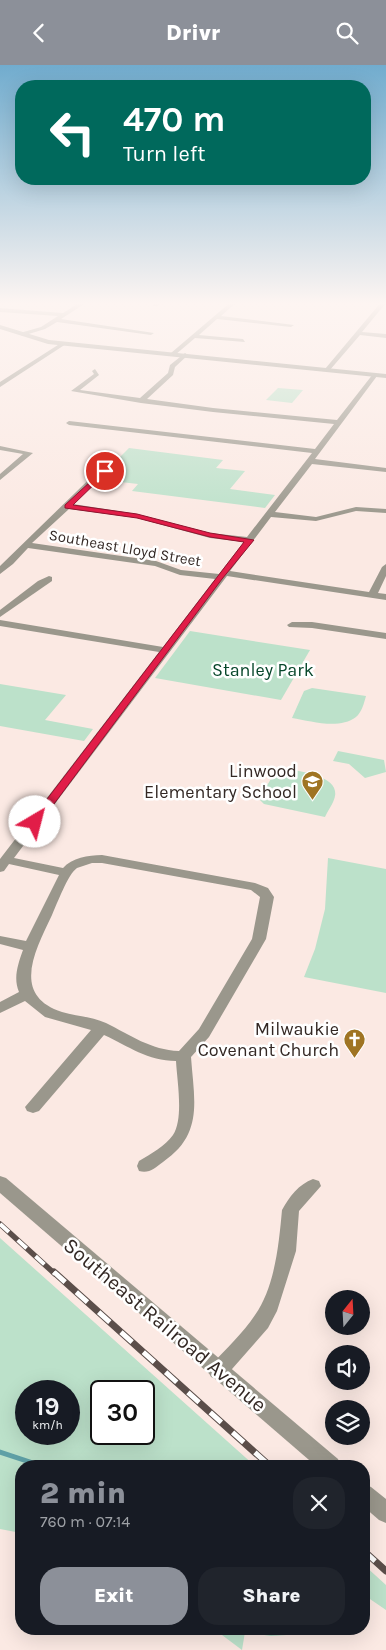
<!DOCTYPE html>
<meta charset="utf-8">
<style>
:root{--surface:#171b24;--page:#20242c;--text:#f1f3f6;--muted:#9ea1a6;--accent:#8c9099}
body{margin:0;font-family:Karla,sans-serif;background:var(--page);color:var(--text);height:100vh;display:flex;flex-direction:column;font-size:19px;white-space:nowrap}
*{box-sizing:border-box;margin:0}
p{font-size:16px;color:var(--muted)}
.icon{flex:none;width:28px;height:28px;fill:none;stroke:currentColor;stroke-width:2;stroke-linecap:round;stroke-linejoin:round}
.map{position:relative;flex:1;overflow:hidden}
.sheet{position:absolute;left:15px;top:1395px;width:355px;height:175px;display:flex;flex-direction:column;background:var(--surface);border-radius:20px;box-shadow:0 5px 20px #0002}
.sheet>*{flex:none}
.banner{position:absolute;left:15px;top:15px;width:356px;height:105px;border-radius:20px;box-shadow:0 5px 20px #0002;background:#00695c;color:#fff;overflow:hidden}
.needle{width:32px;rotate:18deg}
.tools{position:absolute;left:325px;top:1225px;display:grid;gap:10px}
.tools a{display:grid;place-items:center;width:45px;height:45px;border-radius:50%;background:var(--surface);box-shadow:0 5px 20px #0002;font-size:25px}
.speed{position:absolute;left:15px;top:1315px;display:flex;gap:10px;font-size:25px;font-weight:700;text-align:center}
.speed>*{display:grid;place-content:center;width:65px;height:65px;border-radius:50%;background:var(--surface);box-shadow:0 5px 20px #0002;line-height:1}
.speed small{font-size:12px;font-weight:400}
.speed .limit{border:2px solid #111;border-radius:8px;background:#fff;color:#111}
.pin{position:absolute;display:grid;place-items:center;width:42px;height:42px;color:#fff;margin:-21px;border:2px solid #fff;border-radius:50%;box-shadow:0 1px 5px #0007}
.me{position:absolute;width:55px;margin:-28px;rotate:37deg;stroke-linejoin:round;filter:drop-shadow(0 0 4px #0008)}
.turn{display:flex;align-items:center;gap:18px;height:105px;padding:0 25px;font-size:22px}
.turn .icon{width:65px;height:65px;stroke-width:2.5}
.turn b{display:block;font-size:35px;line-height:42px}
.round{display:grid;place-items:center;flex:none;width:52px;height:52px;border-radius:20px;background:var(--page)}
.head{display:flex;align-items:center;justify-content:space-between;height:85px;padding:0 25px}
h1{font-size:30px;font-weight:800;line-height:38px;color:var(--accent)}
.button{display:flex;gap:10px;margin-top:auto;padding:10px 25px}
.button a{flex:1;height:58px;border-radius:20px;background:var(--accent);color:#fff;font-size:20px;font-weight:800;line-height:58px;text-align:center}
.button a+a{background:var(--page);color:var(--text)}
header{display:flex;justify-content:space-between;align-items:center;height:65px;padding:0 25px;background:var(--accent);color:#fff;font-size:22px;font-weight:800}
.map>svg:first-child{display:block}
.green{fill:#bce1ca;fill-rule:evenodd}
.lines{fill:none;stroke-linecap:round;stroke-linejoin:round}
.stream{stroke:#5fa0a6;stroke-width:5}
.minor{fill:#9a978c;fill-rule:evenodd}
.tertiary{fill:#9a978c;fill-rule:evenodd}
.rail-far1-casing{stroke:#5b4e4a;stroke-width:5.5}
.rail-casing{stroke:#5b4e4a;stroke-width:7}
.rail-far1{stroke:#fff;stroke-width:4;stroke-dasharray:12;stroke-linecap:butt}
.rail{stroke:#fff;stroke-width:5;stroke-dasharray:15;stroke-linecap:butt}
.route{fill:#e11d48;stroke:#92132f}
.labels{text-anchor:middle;stroke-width:5;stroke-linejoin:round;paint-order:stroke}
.far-street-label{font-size:15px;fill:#332824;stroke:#fff}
.park-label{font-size:18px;fill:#07472b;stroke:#fff}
.poi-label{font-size:18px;fill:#332824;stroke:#fff;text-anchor:end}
.near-street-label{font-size:21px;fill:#332824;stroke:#fff}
</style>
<header><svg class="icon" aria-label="back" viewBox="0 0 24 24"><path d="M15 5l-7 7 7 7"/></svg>Drivr<svg class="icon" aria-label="search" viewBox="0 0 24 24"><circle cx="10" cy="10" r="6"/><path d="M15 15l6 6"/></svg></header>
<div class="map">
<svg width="386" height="1585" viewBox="0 0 386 1585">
<rect width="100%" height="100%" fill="#fbe9e3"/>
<g class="green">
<polygon points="278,323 303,325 292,338 266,335"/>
<polygon points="129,383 223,395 216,403 245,406 230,424 275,430 265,443 132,426 138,419 103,415 114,405 108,404"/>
<polygon points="190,566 310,585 281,635 155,613"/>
<polygon points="0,619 66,630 45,655 93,664 84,676 0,661"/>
<path d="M312 623 366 631C364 638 362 647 356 652 339 665 311 656 292 653L304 626Z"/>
<polygon points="338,686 384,695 386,707 365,713 349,699 333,696"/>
<path d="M278 702C291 705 333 709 335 726 337 734 328 745 325 752L264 739 259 734Z"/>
<polygon points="328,793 386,804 386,928 304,912 315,884 325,844"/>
<path d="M0 1173 255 1401H21V1468L0 1464ZM69 1326V1369H26V1326ZM101 1326H144V1369H101Z"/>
<polygon points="364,1500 386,1520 386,1545 367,1532 364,1535"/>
<polygon points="214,1564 336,1564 333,1567 271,1571 245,1567 242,1585"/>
</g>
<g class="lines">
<polyline class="stream" points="0,1387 42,1401"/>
<g class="minor">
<polygon points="82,236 89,236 61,254 154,268 151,270 57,257 45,264 22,271 20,268 41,262 58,251 0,247 0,243 63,248"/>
<polygon points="157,236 164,236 157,241 153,241"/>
<polygon points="232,236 238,236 221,251 294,260 291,262 217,254 199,270 243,274 245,277 195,273 175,290 171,290 171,288"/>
<polygon points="382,236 386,236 386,238 362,267 386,269 386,273 360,270 329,306 325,306 325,304"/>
<polygon points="61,278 66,279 0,322 0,317"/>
<path d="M185 288 188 290 175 302 173 310 147 334 213 343 337 355 373 309H377V311L315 394 386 403V407L312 399 275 447 316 452 356 442 386 444V448L356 446 316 456 271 452 230 506 369 527 382 502 386 499V511L378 528 386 529V535L227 511 14 793 63 803C72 793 88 790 102 790L255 818 268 823 274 832 266 874 209 972 191 992C194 1035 204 1069 163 1097 155 1103 149 1109 139 1106L137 1101 139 1096C151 1089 165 1081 173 1070 184 1053 177 1016 176 996 148 996 128 981 104 970L39 1046 33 1048 27 1046 25 1042 91 965 45 952 25 936 0 948V937L19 927C13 913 18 899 23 885L0 879V871L26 876 59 810 9 799 4 806 0 807V794L159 587 0 561V555L163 582 215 514 180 510 155 501 28 483 13 499 0 509V501L113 391 117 393 116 399 73 439 137 449 210 468 247 472 312 388 69 360 66 358 69 356 315 384 334 359 213 347 141 338 71 326 94 309 92 306 95 304 99 310 80 325 140 333 168 308 170 300ZM69 444 137 453 210 473 244 477 219 509 181 505 156 496 32 478ZM92 798H102L251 825 260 832 252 874 199 964 179 986C151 985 130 970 106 958 93 952 76 951 62 947 10 930 36 884 52 850 57 839 68 809 77 803 82 801 87 800 92 798Z"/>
<polygon points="0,381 33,388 0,415 0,409 23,389 0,385"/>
<polygon points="49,511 52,512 52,516 0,552 0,545 38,516"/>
<polygon points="292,557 312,557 386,568 386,574 312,563 289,562 287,560"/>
<path d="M313 1114 319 1116 321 1121 299 1146 296 1186 277 1246 268 1263 225 1312 218 1315 211 1312 208 1306 211 1300C226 1284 243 1268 255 1250 275 1222 279 1178 282 1145 289 1132 299 1119 313 1114Z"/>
</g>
<g class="tertiary">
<polygon points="0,260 49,275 386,309 386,313 48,279 0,264"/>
<polygon points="0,1111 6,1113 338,1394 341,1401 316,1401 0,1128"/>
<polygon points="364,1419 371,1422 386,1434 386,1458 379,1455 364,1442"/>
</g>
<defs>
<polyline id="rail-far1" points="0,1159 55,1209"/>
<g id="rail">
<polyline points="54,1207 270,1401"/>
<polyline points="364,1486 386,1506"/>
</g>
</defs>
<use href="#rail-far1" class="rail-far1-casing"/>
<use href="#rail" class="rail-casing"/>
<use href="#rail-far1" class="rail-far1"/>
<use href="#rail" class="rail"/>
</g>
<linearGradient id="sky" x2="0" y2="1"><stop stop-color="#71acce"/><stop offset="0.52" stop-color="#fdf5f2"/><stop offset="1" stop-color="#fdf5f2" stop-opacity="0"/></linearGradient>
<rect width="386" height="458" fill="url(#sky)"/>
<polygon class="route" points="105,403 107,407 73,440 137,449 210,468 254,475 222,514 39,759 35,760 29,757 31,755 244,477 210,472 137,453 65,443 65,440"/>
<defs>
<symbol id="school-pin" viewBox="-11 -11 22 30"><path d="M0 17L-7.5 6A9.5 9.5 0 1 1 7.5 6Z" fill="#9f7423" stroke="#fff"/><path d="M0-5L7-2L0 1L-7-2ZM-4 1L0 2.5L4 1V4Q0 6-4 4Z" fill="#fff"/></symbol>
<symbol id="church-pin" viewBox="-11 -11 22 30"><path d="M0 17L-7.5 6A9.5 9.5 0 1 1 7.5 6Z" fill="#9f7423" stroke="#fff"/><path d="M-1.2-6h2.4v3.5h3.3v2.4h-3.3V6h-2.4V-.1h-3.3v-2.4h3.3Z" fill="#fff"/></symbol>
</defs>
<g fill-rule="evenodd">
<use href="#school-pin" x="300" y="704" width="25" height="34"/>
<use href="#church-pin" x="342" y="962" width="25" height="34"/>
</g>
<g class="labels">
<g class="far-street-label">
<text transform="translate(125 483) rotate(10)" y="5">Southeast Lloyd Street</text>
</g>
<g class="park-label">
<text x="263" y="611">Stanley Park</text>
</g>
<g class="poi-label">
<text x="297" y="712">Linwood<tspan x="297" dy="21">Elementary School</tspan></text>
<text x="339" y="970">Milwaukie<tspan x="339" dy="21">Covenant Church</tspan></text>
</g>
<g class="near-street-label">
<text transform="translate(165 1260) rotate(40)" y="7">Southeast Railroad Avenue</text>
</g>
</g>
</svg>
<div class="tools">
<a><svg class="needle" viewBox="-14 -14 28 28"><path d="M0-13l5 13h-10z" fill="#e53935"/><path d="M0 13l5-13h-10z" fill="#9ea1a6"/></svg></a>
<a><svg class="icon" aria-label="sound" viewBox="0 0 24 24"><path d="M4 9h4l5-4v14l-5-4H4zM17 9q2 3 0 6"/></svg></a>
<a><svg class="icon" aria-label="layers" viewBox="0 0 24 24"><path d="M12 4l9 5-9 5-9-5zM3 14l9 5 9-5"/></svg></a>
</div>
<div class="speed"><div>19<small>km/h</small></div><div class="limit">30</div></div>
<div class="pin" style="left:105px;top:406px;background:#d93025"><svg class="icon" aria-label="arrive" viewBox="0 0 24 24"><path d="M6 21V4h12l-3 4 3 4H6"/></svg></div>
<svg class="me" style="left:35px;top:757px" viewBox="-20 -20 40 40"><circle r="19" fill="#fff"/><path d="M0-13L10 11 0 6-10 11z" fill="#e11d48"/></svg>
<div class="banner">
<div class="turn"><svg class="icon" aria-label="left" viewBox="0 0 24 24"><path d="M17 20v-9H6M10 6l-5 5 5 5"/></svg><div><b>470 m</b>Turn left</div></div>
</div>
<section class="sheet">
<div class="head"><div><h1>2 min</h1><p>760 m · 07:14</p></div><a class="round"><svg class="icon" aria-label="close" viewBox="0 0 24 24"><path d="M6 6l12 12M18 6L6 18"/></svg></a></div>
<div class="button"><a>Exit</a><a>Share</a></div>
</section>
</div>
